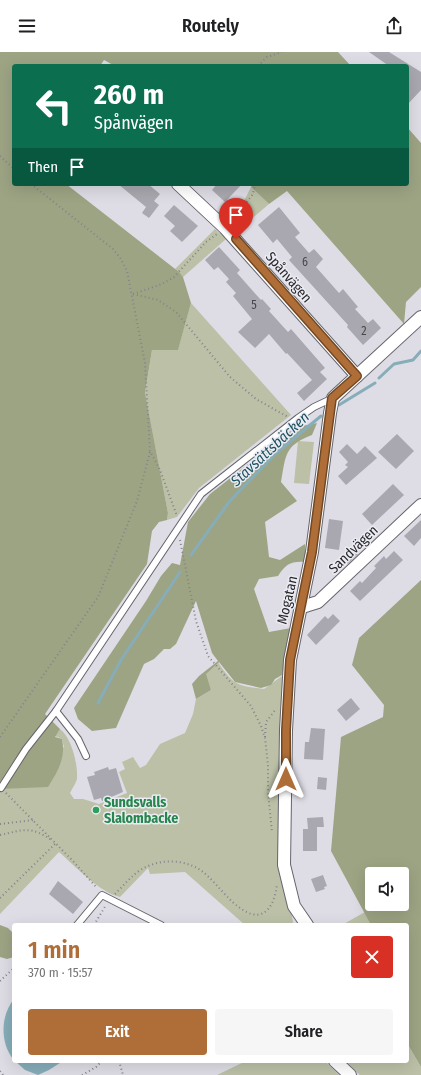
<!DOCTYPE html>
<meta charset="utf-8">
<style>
:root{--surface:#fff;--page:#f6f6f6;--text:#202124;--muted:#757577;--accent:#af6e38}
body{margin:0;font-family:"Fira Sans Condensed",sans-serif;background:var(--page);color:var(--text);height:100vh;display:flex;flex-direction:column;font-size:15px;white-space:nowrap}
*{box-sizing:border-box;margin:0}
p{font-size:13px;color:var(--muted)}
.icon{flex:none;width:22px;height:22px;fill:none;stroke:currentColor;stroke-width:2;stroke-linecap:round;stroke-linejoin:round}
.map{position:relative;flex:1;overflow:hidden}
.drawer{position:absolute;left:12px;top:871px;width:397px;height:140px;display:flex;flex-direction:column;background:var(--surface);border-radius:4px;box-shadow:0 4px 16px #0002}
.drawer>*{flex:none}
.top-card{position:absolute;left:12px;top:12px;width:397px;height:122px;border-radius:4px;box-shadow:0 4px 16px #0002;background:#0b6e4f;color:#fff;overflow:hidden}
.tools{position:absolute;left:365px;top:815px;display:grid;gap:8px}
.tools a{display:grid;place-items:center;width:44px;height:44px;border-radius:4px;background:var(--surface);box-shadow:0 4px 16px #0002;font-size:20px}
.pin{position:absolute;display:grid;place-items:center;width:34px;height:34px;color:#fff;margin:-41px -17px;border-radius:50% 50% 50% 0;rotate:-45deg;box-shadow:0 0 4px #0007}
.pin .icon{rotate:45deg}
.me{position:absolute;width:44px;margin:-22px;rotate:0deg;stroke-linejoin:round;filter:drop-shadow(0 0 3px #0008)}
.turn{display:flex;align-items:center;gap:14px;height:84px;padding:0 16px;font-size:18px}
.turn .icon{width:52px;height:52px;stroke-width:2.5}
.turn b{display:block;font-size:28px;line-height:34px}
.then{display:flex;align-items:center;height:38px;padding:0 16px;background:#0003;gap:8px;font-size:15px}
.round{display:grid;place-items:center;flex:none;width:42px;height:42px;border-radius:4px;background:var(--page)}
.overview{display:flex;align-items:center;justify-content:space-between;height:68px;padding:0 16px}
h1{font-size:24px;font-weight:600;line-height:30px;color:var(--accent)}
.cta{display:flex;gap:8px;margin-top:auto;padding:8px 16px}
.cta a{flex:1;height:46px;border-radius:4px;background:var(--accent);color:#fff;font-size:16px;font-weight:600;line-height:46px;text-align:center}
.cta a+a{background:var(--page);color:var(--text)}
header{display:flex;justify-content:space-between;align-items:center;height:52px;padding:0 16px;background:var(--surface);font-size:18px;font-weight:600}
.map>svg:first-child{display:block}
.green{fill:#bbc0a7}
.forest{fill:#9da484;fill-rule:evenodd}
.water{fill:#86adb9}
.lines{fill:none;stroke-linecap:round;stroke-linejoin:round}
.stream{stroke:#86adb9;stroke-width:3}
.building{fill:#a9a8b0}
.service-casing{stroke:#65656c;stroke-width:8}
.minor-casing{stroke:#65656c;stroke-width:14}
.path{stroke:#848389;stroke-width:2;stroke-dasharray:1 3;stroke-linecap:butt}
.service{stroke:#fff;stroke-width:6}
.minor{stroke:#fff;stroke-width:12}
.route-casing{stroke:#724824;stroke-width:10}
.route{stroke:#af6e38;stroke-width:7}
.leisure-dot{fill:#2e9e5b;stroke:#ebebf3;stroke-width:1.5}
.labels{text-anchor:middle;stroke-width:3;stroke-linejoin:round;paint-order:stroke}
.number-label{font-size:12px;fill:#48474c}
.street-label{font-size:14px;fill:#27272a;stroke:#ebebf3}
.leisure-label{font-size:14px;font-weight:bold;fill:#27864d;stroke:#ebebf3;text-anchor:start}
.water-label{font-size:15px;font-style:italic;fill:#1c5260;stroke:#ebebf3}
</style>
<header><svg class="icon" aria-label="menu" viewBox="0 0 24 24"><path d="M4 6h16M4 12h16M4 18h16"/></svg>Routely<svg class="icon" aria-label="share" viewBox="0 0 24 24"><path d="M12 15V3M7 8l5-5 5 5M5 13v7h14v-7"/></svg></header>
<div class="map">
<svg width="421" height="1023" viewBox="0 0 421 1023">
<rect width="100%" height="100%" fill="#dedde5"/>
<g class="green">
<polygon points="251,135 269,152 237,179 225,166 232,165 243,151"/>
<polygon points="215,177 226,187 183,225 175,217"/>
<polygon points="191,251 291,363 199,436 177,465 167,468 168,461 145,342 152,298 178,297"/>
<polygon points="298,389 314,390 309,432 294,431"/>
<path d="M218 610C233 633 237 634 264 637L282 624V712L290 854 293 870 291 873H245L185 820 150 822 148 816 120 845C99 840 75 814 59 800L0 862V737L64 695 62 687 55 684 60 677C72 686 78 713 77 727 76 731 72 737 70 741L74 747H83L99 752 127 741 119 720 125 717 122 710 133 705 140 716 146 713 160 692 185 681 193 662 196 647 211 638 205 622Z"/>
<polygon points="365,860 371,873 342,873"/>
<polygon points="407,991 421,1015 421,1023 360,1023 344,1009 407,1009"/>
<polygon points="246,1009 325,1009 339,1023 217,1023"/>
</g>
<g class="forest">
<path d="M0 0H338L351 14H115L104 8 100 14H14V132H66L179 220 183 225 191 251 178 298H152L145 341 168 461 167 468 159 470 152 479 147 512 45 662 60 677 55 685 62 687C66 706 58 719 48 735L0 737Z"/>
<polygon points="407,75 421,91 421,235 406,250 404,272 287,139 269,152 251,135 252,132 407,132"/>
<path d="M317 371 312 383C284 394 286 403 281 430L297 449 265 470 269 505 280 508 305 492V510C291 509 286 512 278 524L259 527 254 537 269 580 291 576 282 623 275 627 271 633 261 636 235 630 219 610 206 622 211 638 196 647 192 632 199 624 218 609 212 601 196 549 176 592 170 597H164L154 607 144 612 116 676 92 679 78 667 74 656 146 549 161 524 172 511 180 513 188 470 210 442 289 380 302 374Z"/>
<path d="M421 528V1015L407 991V873H371L331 799 341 685 383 665 384 653 352 613 359 586ZM372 822H402V852H372Z"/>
<polygon points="0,873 8,876 14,882 14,905 7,907 0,905"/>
</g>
<g class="water">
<path d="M14 947V1008C0 992 0 964 14 947Z"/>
<polygon points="15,1009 63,1009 49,1018 38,1023 25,1018"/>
</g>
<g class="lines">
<g class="stream">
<polyline points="379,326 394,312 413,308 421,299"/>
<polyline points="339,353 375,331"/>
<polyline points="191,503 229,450 275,402 321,364"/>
<polyline points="98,651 121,608 180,520"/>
</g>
</g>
<g class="building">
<polygon points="369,0 389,0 421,20 421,38 407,53 407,14 389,14"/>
<polygon points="118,132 148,132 160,142 154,149 159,153 149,166 142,161 146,155"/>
<polygon points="217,132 242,132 225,150 212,138"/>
<polygon points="174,153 198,174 182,190 170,179 175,174 164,164"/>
<polygon points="279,155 300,181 295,185 309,201 314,197 323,207 316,215 339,241 343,237 358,255 355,257 368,271 373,267 381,276 363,293 347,275 348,273 289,208 292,205 277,187 273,191 258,173"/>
<polygon points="219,195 240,218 237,221 261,248 262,247 271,257 269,259 288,280 291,277 325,316 320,320 327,327 304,349 297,341 312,328 287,301 286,302 269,282 255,296 238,280 252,267 233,244 236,241 226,230 229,227 218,215 214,218 205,208"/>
<polygon points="397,382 414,399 396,417 378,400"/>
<polygon points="347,392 357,402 365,394 377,406 346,433 338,424 348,415 345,413 348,410 339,400"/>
<polygon points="393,432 404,443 372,473 362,462"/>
<polygon points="329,467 343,469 339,498 325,496"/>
<polygon points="421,468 421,486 414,494 404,484"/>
<polygon points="354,498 358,502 348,512 344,507"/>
<polygon points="394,499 403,508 360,549 350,539 360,529 362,531 376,516 374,514 384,504 386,507"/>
<polygon points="333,562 340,569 316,593 307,583 325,564 328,567"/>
<polygon points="351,646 360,657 346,669 337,658"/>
<polygon points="311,676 325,677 323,708 304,707 305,690 309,690"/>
<polygon points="108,715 109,718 116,716 123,740 102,749 101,746 94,748 87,725 95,723 94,720"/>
<polygon points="318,725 327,726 326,738 317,737"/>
<polygon points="323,765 324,775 317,775 317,799 303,799 303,777 308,777 307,766"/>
<polygon points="323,823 327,834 324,835 325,837 316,840 311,827"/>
<polygon points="58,829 83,850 73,862 49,842"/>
</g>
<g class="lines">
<defs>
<g id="service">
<polyline points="56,659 78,687 86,704"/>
<polyline points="1,736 26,697 56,659 201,442 298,366 314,355 333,346"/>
<polyline points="77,873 102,843 161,873"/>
</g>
<g id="minor">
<polyline points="178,132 225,176 357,324"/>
<polyline points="302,555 318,550 421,453"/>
<polyline points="307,873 294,854 284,813 286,678 290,608 312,500 330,361 333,346 421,265"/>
<polyline points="335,1009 350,1023"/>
</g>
</defs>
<use href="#service" class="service-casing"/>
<use href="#minor" class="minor-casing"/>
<g class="path">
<polyline points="258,14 267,5 282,0"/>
<polyline points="0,104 14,117"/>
<polyline points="31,132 113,197 121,207 127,219 145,311 150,399 160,418 177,464"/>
<polyline points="232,169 253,142 255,132"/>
<polyline points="133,242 158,248 176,260 230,325 256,347 288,365"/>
<polyline points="133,242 162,232 174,225 206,190 217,182"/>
<polyline points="180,488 196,569 208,604 251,654 261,674 265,686 268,713 268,740 272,780"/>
<polyline points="0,685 98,545 137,449 150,400"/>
<polyline points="265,685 266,670 276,657"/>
<polyline points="6,741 72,808 97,836"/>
<polyline points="0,772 34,768"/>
<path d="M0 783C24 778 30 773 53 789"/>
<path d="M115 842C124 833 132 823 142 817 161 806 186 807 203 820 217 831 228 849 243 858 265 872 275 852 277 832"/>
<polyline points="0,846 56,791"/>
<polyline points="94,873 106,853"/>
<polyline points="0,929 14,916"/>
<polyline points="119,1009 123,1023"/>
<polyline points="0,1019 3,1023"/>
<polyline points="82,1023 96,1015 102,1009"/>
</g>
<use href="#service" class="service"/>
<use href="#minor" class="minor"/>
</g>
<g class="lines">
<defs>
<polyline id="route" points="236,187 357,324 332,346 330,361 312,500 290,608 286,678 286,727"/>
</defs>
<use href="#route" class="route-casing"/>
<use href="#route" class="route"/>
</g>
<circle class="leisure-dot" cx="96" cy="758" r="4"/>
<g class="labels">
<g class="number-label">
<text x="305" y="214">6</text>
<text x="254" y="257">5</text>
<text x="364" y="283">2</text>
</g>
<g class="street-label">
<text transform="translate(289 225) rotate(49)" y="5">Spånvägen</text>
<text transform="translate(353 497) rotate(-44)" y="5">Sandvägen</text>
<text transform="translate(287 548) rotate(-77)" y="5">Mogatan</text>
</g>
<g class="leisure-label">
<text x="104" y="755">Sundsvalls<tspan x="104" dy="16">Slalombacke</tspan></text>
</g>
<g class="water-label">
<text transform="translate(270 397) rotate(-43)" y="5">Stavsättsbäcken</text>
</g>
</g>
</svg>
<div class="tools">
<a><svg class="icon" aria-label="sound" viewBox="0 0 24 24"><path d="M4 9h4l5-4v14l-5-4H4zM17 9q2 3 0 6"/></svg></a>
</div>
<div class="pin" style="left:236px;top:187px;background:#d93025"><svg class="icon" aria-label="arrive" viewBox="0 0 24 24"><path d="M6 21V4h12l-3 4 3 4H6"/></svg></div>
<svg class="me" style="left:286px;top:727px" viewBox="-20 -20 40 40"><path d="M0-17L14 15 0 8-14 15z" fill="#af6e38" stroke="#fff" stroke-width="4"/></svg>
<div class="top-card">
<div class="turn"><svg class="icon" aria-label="left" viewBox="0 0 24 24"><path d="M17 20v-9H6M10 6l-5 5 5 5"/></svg><div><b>260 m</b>Spånvägen</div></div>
<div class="then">Then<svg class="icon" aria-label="arrive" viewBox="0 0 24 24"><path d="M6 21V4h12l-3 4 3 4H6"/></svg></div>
</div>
<section class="drawer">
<div class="overview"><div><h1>1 min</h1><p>370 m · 15:57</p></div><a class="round" style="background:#d93025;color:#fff"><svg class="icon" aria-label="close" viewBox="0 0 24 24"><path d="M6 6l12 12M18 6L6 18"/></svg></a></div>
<div class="cta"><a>Exit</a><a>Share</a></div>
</section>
</div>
